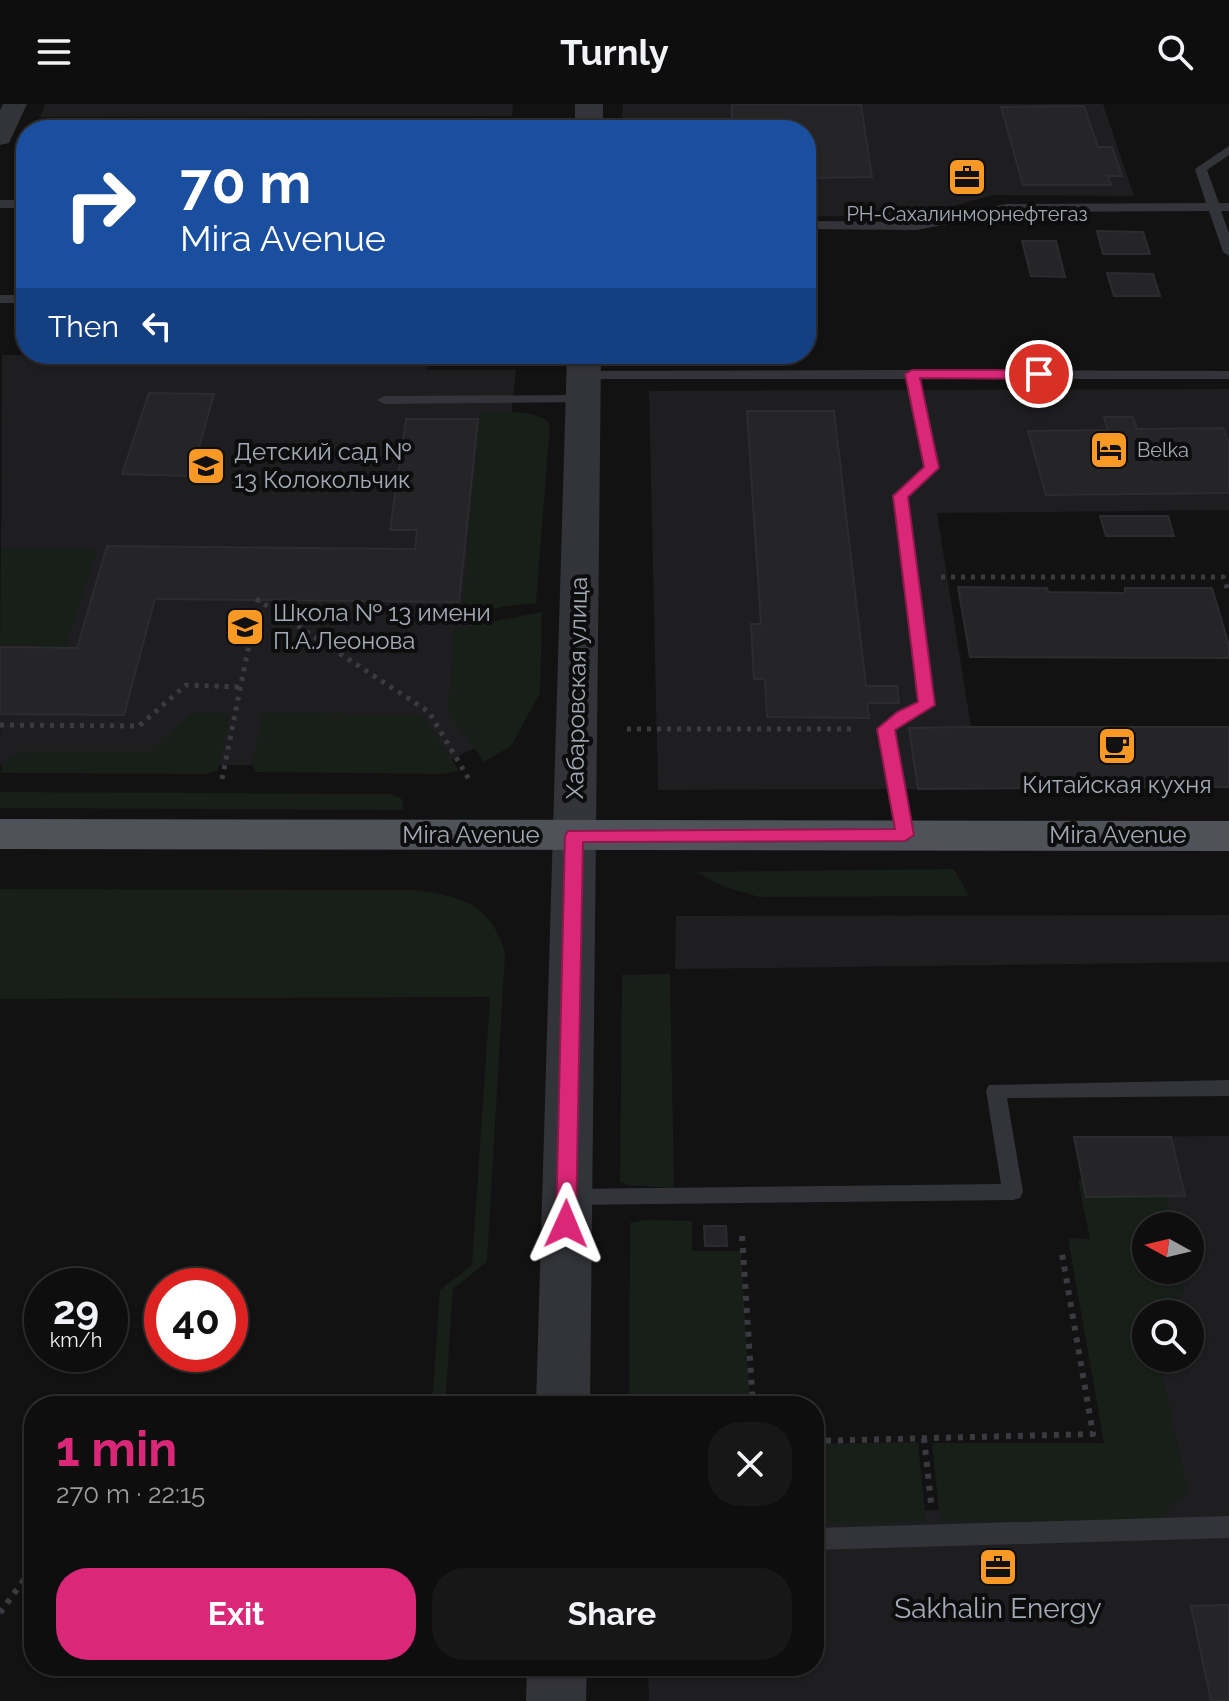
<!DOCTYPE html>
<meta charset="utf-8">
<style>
:root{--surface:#0e0e0e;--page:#171717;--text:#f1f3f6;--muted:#9b9c9e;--line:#2e2e2e;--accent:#db2777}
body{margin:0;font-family:Raleway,sans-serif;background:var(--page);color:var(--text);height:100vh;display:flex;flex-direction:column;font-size:30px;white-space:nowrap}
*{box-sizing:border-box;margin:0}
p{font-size:26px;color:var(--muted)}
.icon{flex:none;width:44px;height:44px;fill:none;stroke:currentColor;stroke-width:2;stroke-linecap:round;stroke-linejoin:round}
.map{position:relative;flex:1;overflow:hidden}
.side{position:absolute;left:24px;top:1292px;width:800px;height:280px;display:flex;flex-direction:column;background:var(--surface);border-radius:32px;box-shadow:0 2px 6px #0004,0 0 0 2px var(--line)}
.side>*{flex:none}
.hud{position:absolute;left:16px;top:16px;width:800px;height:244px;border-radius:32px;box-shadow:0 2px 6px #0004,0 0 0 2px var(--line);background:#1a4fa0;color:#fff;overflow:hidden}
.needle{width:52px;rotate:278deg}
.buttons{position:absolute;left:1132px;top:1108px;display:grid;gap:16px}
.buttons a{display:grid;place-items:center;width:72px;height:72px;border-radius:50%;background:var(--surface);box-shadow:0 2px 6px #0004,0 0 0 2px var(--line);font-size:40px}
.speed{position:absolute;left:24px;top:1164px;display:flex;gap:16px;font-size:40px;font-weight:700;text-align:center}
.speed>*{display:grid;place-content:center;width:104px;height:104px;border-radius:50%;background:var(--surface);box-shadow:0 2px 6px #0004,0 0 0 2px var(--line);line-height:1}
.speed small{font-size:20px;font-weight:400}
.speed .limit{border:12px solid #d22;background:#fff;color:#111}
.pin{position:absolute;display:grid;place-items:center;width:68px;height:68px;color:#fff;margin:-34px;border:4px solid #fff;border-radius:50%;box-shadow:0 2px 8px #0007}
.me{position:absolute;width:88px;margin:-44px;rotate:1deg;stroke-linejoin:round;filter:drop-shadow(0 0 6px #0008)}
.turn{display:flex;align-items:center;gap:28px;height:168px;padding:0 32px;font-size:36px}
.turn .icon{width:104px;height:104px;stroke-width:2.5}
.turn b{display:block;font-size:56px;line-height:68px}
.then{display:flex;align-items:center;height:76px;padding:0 32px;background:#0003;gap:16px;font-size:30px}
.round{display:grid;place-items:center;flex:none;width:84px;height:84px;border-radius:32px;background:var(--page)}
.head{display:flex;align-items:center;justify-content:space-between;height:136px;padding:0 32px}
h1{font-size:48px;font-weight:700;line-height:60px;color:var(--accent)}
.cta{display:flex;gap:16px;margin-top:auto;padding:16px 32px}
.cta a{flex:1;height:92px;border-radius:32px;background:var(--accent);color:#fff;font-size:32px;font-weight:700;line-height:92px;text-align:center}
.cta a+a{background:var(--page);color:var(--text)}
header{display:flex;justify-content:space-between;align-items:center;height:104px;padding:0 32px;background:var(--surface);font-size:36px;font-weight:700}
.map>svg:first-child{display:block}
.built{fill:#1e1e20;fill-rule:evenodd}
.green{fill:#181e18}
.building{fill:#252528;stroke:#2c2c30;stroke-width:2}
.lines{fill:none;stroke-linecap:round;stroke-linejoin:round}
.path-far1{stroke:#393b40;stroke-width:5;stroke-dasharray:4 6;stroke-linecap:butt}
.path{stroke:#393b40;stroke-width:6;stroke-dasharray:5 7;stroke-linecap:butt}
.service{fill:#333439;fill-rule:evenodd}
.minor{fill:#333439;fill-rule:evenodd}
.tertiary{fill:#333439;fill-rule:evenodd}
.primary{fill:#4f5258;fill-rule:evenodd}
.route{fill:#db2777;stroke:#8e194d;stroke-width:2}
.labels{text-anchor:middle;stroke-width:8;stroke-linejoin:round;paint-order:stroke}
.far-poi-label{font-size:20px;fill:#a3aab5;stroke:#0d0d0e}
.poi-label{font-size:24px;fill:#a3aab5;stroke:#0d0d0e;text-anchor:start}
.street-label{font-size:24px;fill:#a3aab5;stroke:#0d0d0e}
.near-poi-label{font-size:28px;fill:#a3aab5;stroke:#0d0d0e}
</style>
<header><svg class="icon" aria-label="menu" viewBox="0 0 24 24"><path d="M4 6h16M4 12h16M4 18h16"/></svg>Turnly<svg class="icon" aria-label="search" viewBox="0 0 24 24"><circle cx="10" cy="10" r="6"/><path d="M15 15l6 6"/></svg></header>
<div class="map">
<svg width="1229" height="1597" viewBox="0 0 1229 1597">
<rect width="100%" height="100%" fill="#121213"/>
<g class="built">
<polygon points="45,0 513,0 512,12 40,13"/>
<polygon points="623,0 1103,0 1134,92 993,91 915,113 806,112 806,26 621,26"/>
<polygon points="428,250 427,266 516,266 477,643 440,661 0,661 2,251"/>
<polygon points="1229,285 1229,406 937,409 971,623 918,685 658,686 649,287"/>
<polygon points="1229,811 1229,858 675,865 676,812"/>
<path d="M1229 1032V1597H649L648 1562H814V1409L1171 1401 1089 1107 1074 1033ZM1146 1122H1190V1166H1146ZM1146 1210H1190V1254H1146Z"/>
</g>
<g class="green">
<path d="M479 310C499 310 536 303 550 320L536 499 501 503 455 517 456 506H460L463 499Z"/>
<polygon points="1,445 97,446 65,547 0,546"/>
<polygon points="542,508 540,589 511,642 484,658 448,609 454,525"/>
<polygon points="192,608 230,609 218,666 208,670 0,669 2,661 20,647 150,647"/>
<polygon points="263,609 422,610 459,667 441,670 255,668 252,661"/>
<polygon points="0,688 390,690 402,695 404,706 0,704"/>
<polygon points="954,765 969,792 759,793 725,783 696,768"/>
<path d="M0 785 416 786C462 792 492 801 505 849L487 1158 453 1185 445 1302H432L440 1186 472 1161 490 893 0 895Z"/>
<polygon points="670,870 674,1084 627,1081 620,1078 622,871"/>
<polygon points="1078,1075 1164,1077 1173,1122 1146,1122 1146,1166 1180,1166 1184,1187 1167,1210 1146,1210 1146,1254 1159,1254 1188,1388 1166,1405 1167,1419 940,1418 932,1339 1104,1339 1068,1134 1090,1135"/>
<polygon points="645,1116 692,1117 692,1147 741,1147 750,1302 629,1302 630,1119"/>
<polygon points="918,1338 926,1418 814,1418 814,1340"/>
</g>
<g class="building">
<polygon points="732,0 861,1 872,73 806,74 806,26 665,26 664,16 732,16"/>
<polygon points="1084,2 1098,43 1112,43 1122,72 1108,72 1111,81 1023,81 1001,3"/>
<polygon points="88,21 500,21 500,26 86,26"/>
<polygon points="1097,127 1143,128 1150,150 1103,150"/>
<polygon points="1022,137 1056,137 1065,173 1031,172"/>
<polygon points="1107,169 1153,170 1160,192 1114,192"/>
<polygon points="149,289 214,290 191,372 122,370"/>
<polygon points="747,307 834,307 866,582 897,582 899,599 867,599 869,614 767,613 765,575 754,575 751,520 761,520"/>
<polygon points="1104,313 1133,313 1137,325 1223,324 1229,339 1229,389 1046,391 1028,327 1108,326"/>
<polygon points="406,315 478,315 459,498 155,495 124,611 0,610 0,543 77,544 107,442 415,445 417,426 390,426"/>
<polygon points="1100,412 1168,412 1174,432 1106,432"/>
<polygon points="958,483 1047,484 1048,488 1125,489 1125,484 1212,484 1229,541 1229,554 970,553"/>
<polygon points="971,623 1229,623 1229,683 918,685 909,624"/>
<polygon points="1074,1033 1171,1033 1185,1092 1086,1093"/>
<polygon points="704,1122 726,1122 727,1142 705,1142"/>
<polygon points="1229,1501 1229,1597 1211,1597 1191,1502"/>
</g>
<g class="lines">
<g class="path-far1">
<polyline points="941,473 1223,473 1229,489"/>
<polyline points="0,621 139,622 186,581 241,583"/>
<polyline points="627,625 857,625"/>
<polyline points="222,675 258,496 429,608 470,677"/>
</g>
<g class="path">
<polyline points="742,1132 753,1302"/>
<polyline points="924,1334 931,1399"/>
<polyline points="814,1337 1093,1330 1061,1144"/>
<polyline points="0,1509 34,1462"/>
</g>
<g class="service">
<polygon points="1229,42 1229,51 1207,66 1219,99 1229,99 1229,107 1221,107 1229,129 1229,152 1223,148 1209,107 1006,108 917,126 806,125 806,117 917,118 1006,100 1206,99 1195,65"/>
<rect x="0" y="96" width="26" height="8"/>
<rect x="0" y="191" width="26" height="8"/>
<polygon points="912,266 1229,267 1229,275 920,275 938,364 907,393 935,601 909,615 895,627 914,731 905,737 896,731 878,625 897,607 918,598 893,392 924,363 906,275 584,275 577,271 584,267"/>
<polygon points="583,291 588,292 588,298 384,300 377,296 384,292"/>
<polygon points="1229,976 1229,992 1007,994 1023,1088 1020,1094 1013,1096 569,1101 562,1099 559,1093 562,1087 569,1085 1001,1080 986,986 989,981"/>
<polygon points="1229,1412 1229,1434 814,1446 814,1424"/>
</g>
<polygon class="minor" points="3,0 27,0 9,39 0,41 0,6"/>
<g class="tertiary">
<rect x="575" y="0" width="28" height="26"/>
<polygon points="567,250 601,250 590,1302 536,1302"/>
<polygon points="527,1562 587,1562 586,1597 526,1597"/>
</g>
<polygon class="primary" points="0,715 1229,717 1229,747 0,745"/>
</g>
<polygon class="route" points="912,266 1039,266 1046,270 1039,275 920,274 939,364 908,393 935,601 895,626 914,731 905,737 583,738 576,1120 573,1126 566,1128 559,1126 556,1120 565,732 568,727 895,725 877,625 897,608 918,598 893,392 924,363 905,270"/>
<defs>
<symbol id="office-square" viewBox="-11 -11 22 22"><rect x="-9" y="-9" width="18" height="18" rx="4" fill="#f89925" stroke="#0d0d0e"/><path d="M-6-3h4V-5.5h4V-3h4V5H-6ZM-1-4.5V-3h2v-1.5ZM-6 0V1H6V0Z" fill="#111"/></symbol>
<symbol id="hotel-square" viewBox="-11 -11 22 22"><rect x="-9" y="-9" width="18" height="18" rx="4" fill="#f89925" stroke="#0d0d0e"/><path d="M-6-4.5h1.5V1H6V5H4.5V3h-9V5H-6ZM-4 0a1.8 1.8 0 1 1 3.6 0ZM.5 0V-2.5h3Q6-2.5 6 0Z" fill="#111"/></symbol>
<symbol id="school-square" viewBox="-11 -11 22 22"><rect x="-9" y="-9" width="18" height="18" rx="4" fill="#f89925" stroke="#0d0d0e"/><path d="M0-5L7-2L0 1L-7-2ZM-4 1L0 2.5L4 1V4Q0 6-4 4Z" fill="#111"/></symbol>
<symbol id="cafe-square" viewBox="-11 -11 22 22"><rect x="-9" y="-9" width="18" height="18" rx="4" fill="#f89925" stroke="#0d0d0e"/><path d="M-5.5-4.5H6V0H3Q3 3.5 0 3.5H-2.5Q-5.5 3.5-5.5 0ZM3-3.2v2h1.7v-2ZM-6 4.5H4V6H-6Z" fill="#111"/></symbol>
</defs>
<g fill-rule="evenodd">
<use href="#office-square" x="945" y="51" width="44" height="44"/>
<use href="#hotel-square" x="1087" y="324" width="44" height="44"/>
<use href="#school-square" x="184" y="340" width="44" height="44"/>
<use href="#school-square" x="223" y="501" width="44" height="44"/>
<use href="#cafe-square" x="1095" y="620" width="44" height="44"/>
<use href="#office-square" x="976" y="1441" width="44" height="44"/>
</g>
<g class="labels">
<g class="far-poi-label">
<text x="967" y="117">РН-Сахалинморнефтегаз</text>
<text x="1137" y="353" text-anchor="start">Belka</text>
</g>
<g class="poi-label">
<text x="234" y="356">Детский сад №<tspan x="234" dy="28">13 Колокольчик</tspan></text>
<text x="273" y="517">Школа № 13 имени<tspan x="273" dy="28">П.А.Леонова</tspan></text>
<text x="1117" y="689" text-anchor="middle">Китайская кухня</text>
</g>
<g class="street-label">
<text transform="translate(577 584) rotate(-89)" y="8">Хабаровская улица</text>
<text x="471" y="739">Mira Avenue</text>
<text x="1118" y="739">Mira Avenue</text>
</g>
<g class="near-poi-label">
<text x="998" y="1514">Sakhalin Energy</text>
</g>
</g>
</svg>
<div class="buttons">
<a><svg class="needle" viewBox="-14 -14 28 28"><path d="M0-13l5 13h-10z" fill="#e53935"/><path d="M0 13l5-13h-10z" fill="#9b9c9e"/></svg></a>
<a><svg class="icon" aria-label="search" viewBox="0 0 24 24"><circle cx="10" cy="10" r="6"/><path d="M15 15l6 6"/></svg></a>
</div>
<div class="speed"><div>29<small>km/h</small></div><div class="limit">40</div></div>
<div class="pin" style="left:1039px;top:270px;background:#d93025"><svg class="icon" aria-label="arrive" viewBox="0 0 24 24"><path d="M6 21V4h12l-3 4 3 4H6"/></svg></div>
<svg class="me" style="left:566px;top:1120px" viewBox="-20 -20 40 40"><path d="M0-17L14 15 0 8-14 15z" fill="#db2777" stroke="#fff" stroke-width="4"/></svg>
<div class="hud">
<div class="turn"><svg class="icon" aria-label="right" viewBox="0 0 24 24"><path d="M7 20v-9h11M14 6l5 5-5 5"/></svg><div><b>70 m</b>Mira Avenue</div></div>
<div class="then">Then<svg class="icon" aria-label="left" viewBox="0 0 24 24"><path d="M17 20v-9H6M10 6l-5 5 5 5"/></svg></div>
</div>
<section class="side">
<div class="head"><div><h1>1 min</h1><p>270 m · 22:15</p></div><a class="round"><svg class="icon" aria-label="close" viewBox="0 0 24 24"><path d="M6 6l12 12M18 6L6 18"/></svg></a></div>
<div class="cta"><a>Exit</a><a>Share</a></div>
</section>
</div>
